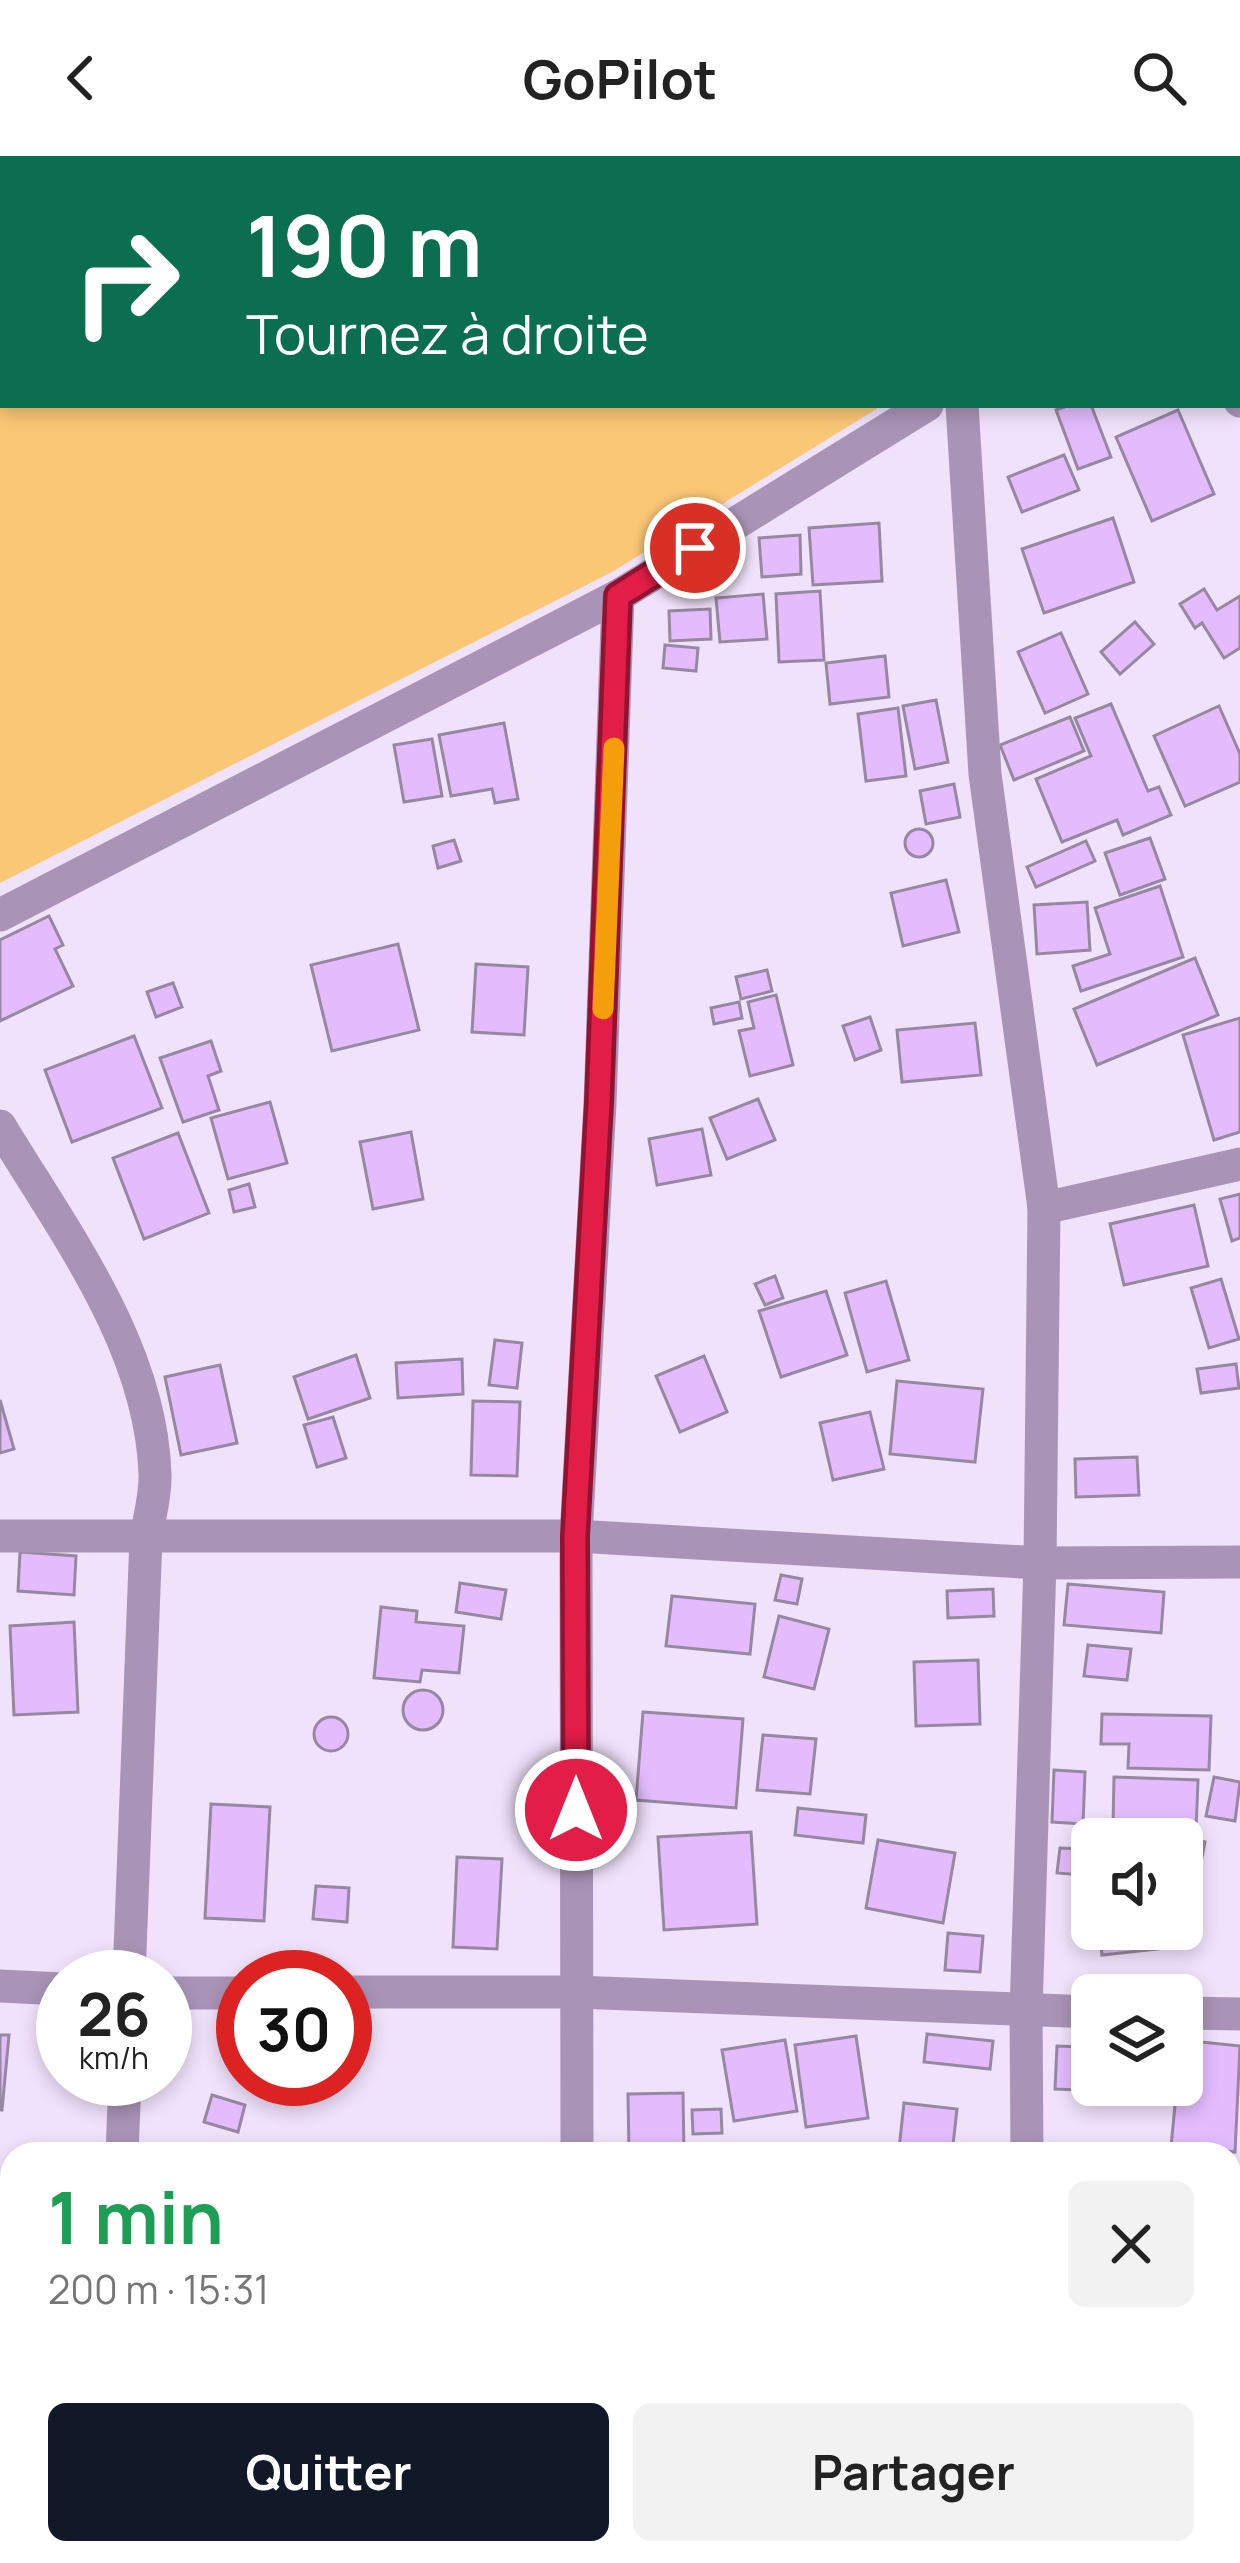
<!DOCTYPE html>
<html lang="fr">
<meta charset="utf-8">
<style>
:root{--surface:#fff;--page:#f2f2f2;--text:#222;--muted:#767676;--accent:#111827}
body{margin:0;font-family:Manrope,sans-serif;background:var(--page);color:var(--text);height:100vh;display:flex;flex-direction:column;font-size:45px;white-space:nowrap}
*{box-sizing:border-box;margin:0}
p{font-size:39px;color:var(--muted)}
.icon{flex:none;width:66px;height:66px;fill:none;stroke:currentColor;stroke-width:2;stroke-linecap:round;stroke-linejoin:round}
.map{position:relative;flex:1;overflow:hidden}
.panel{position:absolute;left:0px;top:1986px;width:1242px;height:423px;display:flex;flex-direction:column;background:var(--surface);border-radius:36px 36px 0 0;box-shadow:0 6px 18px #0003}
.panel>*{flex:none}
.top-card{position:absolute;left:0px;top:0px;width:1242px;height:252px;box-shadow:0 6px 18px #0003;background:#0b6e4f;color:#fff;overflow:hidden}
.tools{position:absolute;left:1071px;top:1662px;display:grid;gap:24px}
.tools a{display:grid;place-items:center;width:132px;height:132px;border-radius:18px;background:var(--surface);box-shadow:0 6px 18px #0003;font-size:60px}
.speed{position:absolute;left:36px;top:1794px;display:flex;gap:24px;font-size:60px;font-weight:700;text-align:center}
.speed>*{display:grid;place-content:center;width:156px;height:156px;border-radius:50%;background:var(--surface);box-shadow:0 6px 18px #0003;line-height:1}
.speed small{font-size:30px;font-weight:400}
.speed .limit{border:18px solid #d22;background:#fff;color:#111}
.pin{position:absolute;display:grid;place-items:center;width:102px;height:102px;color:#fff;margin:-51px;border:6px solid #fff;border-radius:50%;box-shadow:0 3px 12px #0007}
.me{position:absolute;width:132px;margin:-66px;rotate:0deg;stroke-linejoin:round;filter:drop-shadow(0 0 9px #0008)}
.turn{display:flex;align-items:center;gap:42px;height:252px;padding:0 48px;font-size:54px}
.turn .icon{width:156px;height:156px;stroke-width:2.5}
.turn b{display:block;font-size:84px;line-height:102px}
.round{display:grid;place-items:center;flex:none;width:126px;height:126px;border-radius:18px;background:var(--page)}
.summary{display:flex;align-items:center;justify-content:space-between;height:204px;padding:0 48px}
h1{font-size:72px;font-weight:700;line-height:90px;color:#1e9e55}
.primary-button{display:flex;gap:24px;margin-top:auto;padding:24px 48px}
.primary-button a{flex:1;height:138px;border-radius:18px;background:var(--accent);color:#fff;font-size:48px;font-weight:700;line-height:138px;text-align:center}
.primary-button a+a{background:var(--page);color:var(--text)}
header{display:flex;justify-content:space-between;align-items:center;height:156px;padding:0 48px;background:var(--surface);font-size:54px;font-weight:700}
.map>svg:first-child{display:block}
.green{fill:#fac775}
.building{fill:#e4bcfe;stroke:#9688a0;stroke-width:3}
.lines{fill:none;stroke-linecap:round;stroke-linejoin:round}
.minor{stroke:#a994b7;stroke-width:33}
.route-casing{stroke:#92132f;stroke-width:30}
.route{stroke:#e11d48;stroke-width:21}
.slow{stroke:#f59e0b;stroke-width:21}
</style>
<header><svg class="icon" aria-label="back" viewBox="0 0 24 24"><path d="M15 5l-7 7 7 7"/></svg>GoPilot<svg class="icon" aria-label="search" viewBox="0 0 24 24"><circle cx="10" cy="10" r="6"/><path d="M15 15l6 6"/></svg></header>
<div class="map">
<svg width="1240" height="2407" viewBox="0 0 1240 2407">
<rect width="100%" height="100%" fill="#f1e2fc"/>
<polygon class="green" points="0,0 846,3 3,3 3,249 883,249 612,416 0,727"/>
<g class="building">
<polygon points="1070,249 1091,249 1111,301 1078,313 1056,254"/>
<polygon points="1178,254 1214,338 1152,365 1116,281"/>
<polygon points="1064,299 1079,334 1022,356 1008,321"/>
<polygon points="1113,362 1134,426 1044,457 1022,393"/>
<polygon points="879,367 882,425 813,429 809,372"/>
<polygon points="800,379 801,418 762,421 759,382"/>
<polygon points="1204,433 1217,454 1240,440 1240,492 1224,502 1202,467 1195,472 1180,448"/>
<polygon points="820,435 824,504 779,506 776,438"/>
<polygon points="763,438 767,483 720,486 716,442"/>
<polygon points="710,453 711,483 670,485 669,455"/>
<polygon points="1135,466 1154,488 1120,518 1101,496"/>
<polygon points="1061,477 1088,538 1045,557 1018,496"/>
<polygon points="665,489 698,492 696,515 663,512"/>
<polygon points="885,500 889,541 830,548 826,507"/>
<polygon points="936,544 948,606 915,613 903,550"/>
<polygon points="1111,548 1148,635 1159,631 1171,659 1123,679 1117,664 1062,686 1036,623 1091,600 1075,562"/>
<polygon points="1219,550 1240,598 1240,626 1185,650 1154,580"/>
<polygon points="898,552 906,620 866,625 858,558"/>
<polygon points="1070,561 1084,595 1014,624 1000,589"/>
<polygon points="504,567 518,643 495,647 492,633 451,640 439,579"/>
<polygon points="432,583 442,640 404,646 394,589"/>
<polygon points="954,628 960,661 926,668 920,635"/>
<circle cx="919" cy="687" r="14"/>
<polygon points="1150,682 1165,723 1120,739 1105,697"/>
<polygon points="454,684 461,705 438,712 433,690"/>
<polygon points="1086,685 1095,705 1036,731 1027,711"/>
<polygon points="946,724 959,776 903,790 891,737"/>
<polygon points="1160,730 1183,801 1081,835 1073,810 1110,798 1095,752"/>
<polygon points="1087,746 1090,794 1037,798 1034,749"/>
<polygon points="49,760 63,789 55,793 73,830 0,865 0,784"/>
<polygon points="398,788 419,874 332,895 311,809"/>
<polygon points="1195,802 1218,859 1097,909 1074,853"/>
<polygon points="476,808 528,811 524,879 472,876"/>
<polygon points="767,814 772,835 741,843 736,821"/>
<polygon points="173,827 182,851 156,861 147,836"/>
<polygon points="776,839 793,909 750,920 739,875 754,872 748,846"/>
<polygon points="739,846 742,862 714,868 711,852"/>
<polygon points="870,861 881,894 855,904 843,870"/>
<polygon points="1240,862 1240,976 1214,984 1183,879"/>
<polygon points="975,867 981,919 902,926 897,874"/>
<polygon points="134,880 162,952 72,986 45,914"/>
<polygon points="211,885 221,915 208,920 219,954 183,966 160,902"/>
<polygon points="758,943 775,984 727,1003 710,962"/>
<polygon points="270,946 287,1007 228,1023 211,962"/>
<polygon points="702,973 711,1019 657,1029 649,983"/>
<polygon points="411,976 423,1043 373,1053 360,986"/>
<polygon points="178,977 209,1057 144,1083 113,1002"/>
<polygon points="249,1028 255,1051 234,1056 229,1034"/>
<polygon points="1240,1038 1240,1082 1232,1085 1220,1043"/>
<polygon points="1194,1049 1208,1110 1124,1129 1110,1068"/>
<polygon points="775,1120 783,1142 765,1149 755,1128"/>
<polygon points="1221,1123 1239,1183 1209,1192 1191,1132"/>
<polygon points="886,1125 909,1204 867,1216 845,1137"/>
<polygon points="826,1135 847,1199 781,1221 759,1155"/>
<polygon points="495,1184 522,1187 517,1232 489,1229"/>
<polygon points="356,1199 370,1242 308,1263 294,1221"/>
<polygon points="704,1200 727,1256 680,1276 656,1220"/>
<polygon points="462,1203 463,1238 398,1242 396,1207"/>
<polygon points="1236,1208 1239,1232 1201,1237 1197,1213"/>
<polygon points="220,1209 237,1287 181,1299 165,1221"/>
<polygon points="897,1225 983,1233 975,1306 890,1298"/>
<polygon points="0,1244 14,1293 0,1297"/>
<polygon points="473,1245 520,1246 517,1320 471,1319"/>
<polygon points="870,1256 884,1313 833,1324 820,1267"/>
<polygon points="333,1261 346,1302 317,1311 304,1269"/>
<polygon points="1137,1301 1139,1339 1076,1341 1075,1303"/>
<polygon points="20,1396 76,1400 74,1439 18,1435"/>
<polygon points="781,1419 802,1423 797,1448 775,1444"/>
<polygon points="460,1427 506,1434 501,1463 456,1456"/>
<polygon points="1068,1428 1164,1436 1161,1477 1064,1469"/>
<polygon points="993,1433 994,1460 948,1462 947,1435"/>
<polygon points="672,1440 755,1448 750,1498 666,1490"/>
<polygon points="381,1451 417,1455 416,1466 464,1470 459,1517 422,1514 420,1526 374,1522"/>
<polygon points="779,1460 829,1473 814,1533 764,1521"/>
<polygon points="74,1466 78,1556 14,1559 10,1470"/>
<polygon points="1088,1489 1131,1493 1127,1524 1084,1520"/>
<polygon points="978,1504 980,1568 916,1570 914,1506"/>
<circle cx="423" cy="1554" r="20"/>
<polygon points="643,1556 743,1563 736,1652 636,1644"/>
<polygon points="1102,1558 1211,1560 1209,1614 1128,1612 1129,1588 1101,1588"/>
<circle cx="331" cy="1578" r="17"/>
<polygon points="763,1579 816,1583 810,1638 757,1634"/>
<polygon points="1054,1614 1085,1616 1083,1668 1052,1666"/>
<polygon points="1114,1621 1198,1624 1196,1674 1113,1672"/>
<polygon points="1214,1621 1240,1626 1235,1665 1206,1660"/>
<polygon points="211,1648 270,1651 264,1765 205,1762"/>
<polygon points="798,1652 866,1659 863,1687 795,1679"/>
<polygon points="751,1676 757,1768 664,1774 658,1681"/>
<polygon points="1165,1678 1205,1686 1196,1732 1182,1730 1182,1683 1164,1683"/>
<polygon points="878,1684 955,1697 943,1767 866,1752"/>
<polygon points="1060,1692 1084,1693 1081,1719 1057,1717"/>
<polygon points="457,1701 502,1703 497,1793 453,1791"/>
<polygon points="316,1730 349,1732 347,1766 313,1763"/>
<polygon points="1099,1773 1156,1773 1158,1793 1102,1799"/>
<polygon points="948,1777 983,1780 980,1816 945,1814"/>
<polygon points="927,1878 993,1885 990,1913 924,1906"/>
<polygon points="0,1879 9,1879 2,1954 0,1954"/>
<polygon points="856,1880 868,1962 806,1971 795,1889"/>
<polygon points="785,1884 797,1955 734,1965 722,1894"/>
<polygon points="1182,1884 1240,1890 1235,1996 1171,1990 1177,1929 1182,1929"/>
<polygon points="1057,1890 1082,1891 1080,1934 1055,1933"/>
<polygon points="683,1937 684,1998 629,1998 628,1938"/>
<polygon points="212,1939 245,1949 238,1976 204,1966"/>
<polygon points="904,1947 957,1953 952,1998 899,1993"/>
<polygon points="721,1953 722,1977 693,1978 692,1954"/>
<polygon points="1230,2212 1240,2212 1240,2277 1230,2276"/>
<polygon points="1230,2356 1240,2357 1240,2407 1181,2407 1182,2397 1230,2397"/>
<polygon points="238,2397 293,2397 292,2407 236,2407"/>
<polygon points="403,2397 462,2397 462,2406 403,2407"/>
<polygon points="659,2397 732,2397 731,2407 658,2407"/>
<polygon points="743,2397 842,2397 841,2407 742,2407"/>
<polygon points="929,2397 986,2397 985,2407 928,2407"/>
<polygon points="1104,2397 1117,2397 1179,2407 1103,2407"/>
</g>
<g class="lines">
<g class="minor">
<polyline points="886,0 887,3"/>
<polyline points="1112,3 1114,0"/>
<polyline points="1239,243 1240,245"/>
<polyline points="962,249 985,618 1044,1052 1040,1407 1026,1856 1027,1998"/>
<polyline points="0,759 618,440"/>
<path d="M0 970C64 1076 151 1190 155 1318 156 1339 149 1362 146 1382L129 1821"/>
<polyline points="1044,1052 1240,1008"/>
<polyline points="0,1380 576,1380 1040,1407 1240,1406"/>
<polyline points="0,1830 63,1833"/>
<polyline points="345,1836 576,1836 1092,1856"/>
<polyline points="165,1837 243,1837"/>
<polyline points="1182,1857 1240,1858"/>
<polyline points="122,1998 125,1923"/>
<polyline points="577,1998 576,1380 600,947 618,440 927,249"/>
<polyline points="0,2284 12,2284"/>
<polyline points="1230,2308 1240,2308"/>
<polyline points="107,2407 107,2397"/>
<polyline points="577,2407 577,2397"/>
<polyline points="1025,2407 1025,2397"/>
</g>
</g>
<g class="lines">
<defs>
<polyline id="route" points="576,1654 575,1380 599,947 618,440 695,392"/>
</defs>
<use href="#route" class="route-casing"/>
<use href="#route" class="route"/>
<polyline class="slow" points="603,853 614,592"/>
</g>
</svg>
<div class="tools">
<a><svg class="icon" aria-label="sound" viewBox="0 0 24 24"><path d="M4 9h4l5-4v14l-5-4H4zM17 9q2 3 0 6"/></svg></a>
<a><svg class="icon" aria-label="layers" viewBox="0 0 24 24"><path d="M12 4l9 5-9 5-9-5zM3 14l9 5 9-5"/></svg></a>
</div>
<div class="speed"><div>26<small>km/h</small></div><div class="limit">30</div></div>
<div class="pin" style="left:695px;top:392px;background:#d93025"><svg class="icon" aria-label="arrive" viewBox="0 0 24 24"><path d="M6 21V4h12l-3 4 3 4H6"/></svg></div>
<svg class="me" style="left:576px;top:1654px" viewBox="-20 -20 40 40"><circle r="17" fill="#e11d48" stroke="#fff" stroke-width="3"/><path d="M0-11L8 9 0 5-8 9z" fill="#fff"/></svg>
<div class="top-card">
<div class="turn"><svg class="icon" aria-label="right" viewBox="0 0 24 24"><path d="M7 20v-9h11M14 6l5 5-5 5"/></svg><div><b>190 m</b>Tournez à droite</div></div>
</div>
<section class="panel">
<div class="summary"><div><h1>1 min</h1><p>200 m · 15:31</p></div><a class="round"><svg class="icon" aria-label="close" viewBox="0 0 24 24"><path d="M6 6l12 12M18 6L6 18"/></svg></a></div>
<div class="primary-button"><a>Quitter</a><a>Partager</a></div>
</section>
</div>
